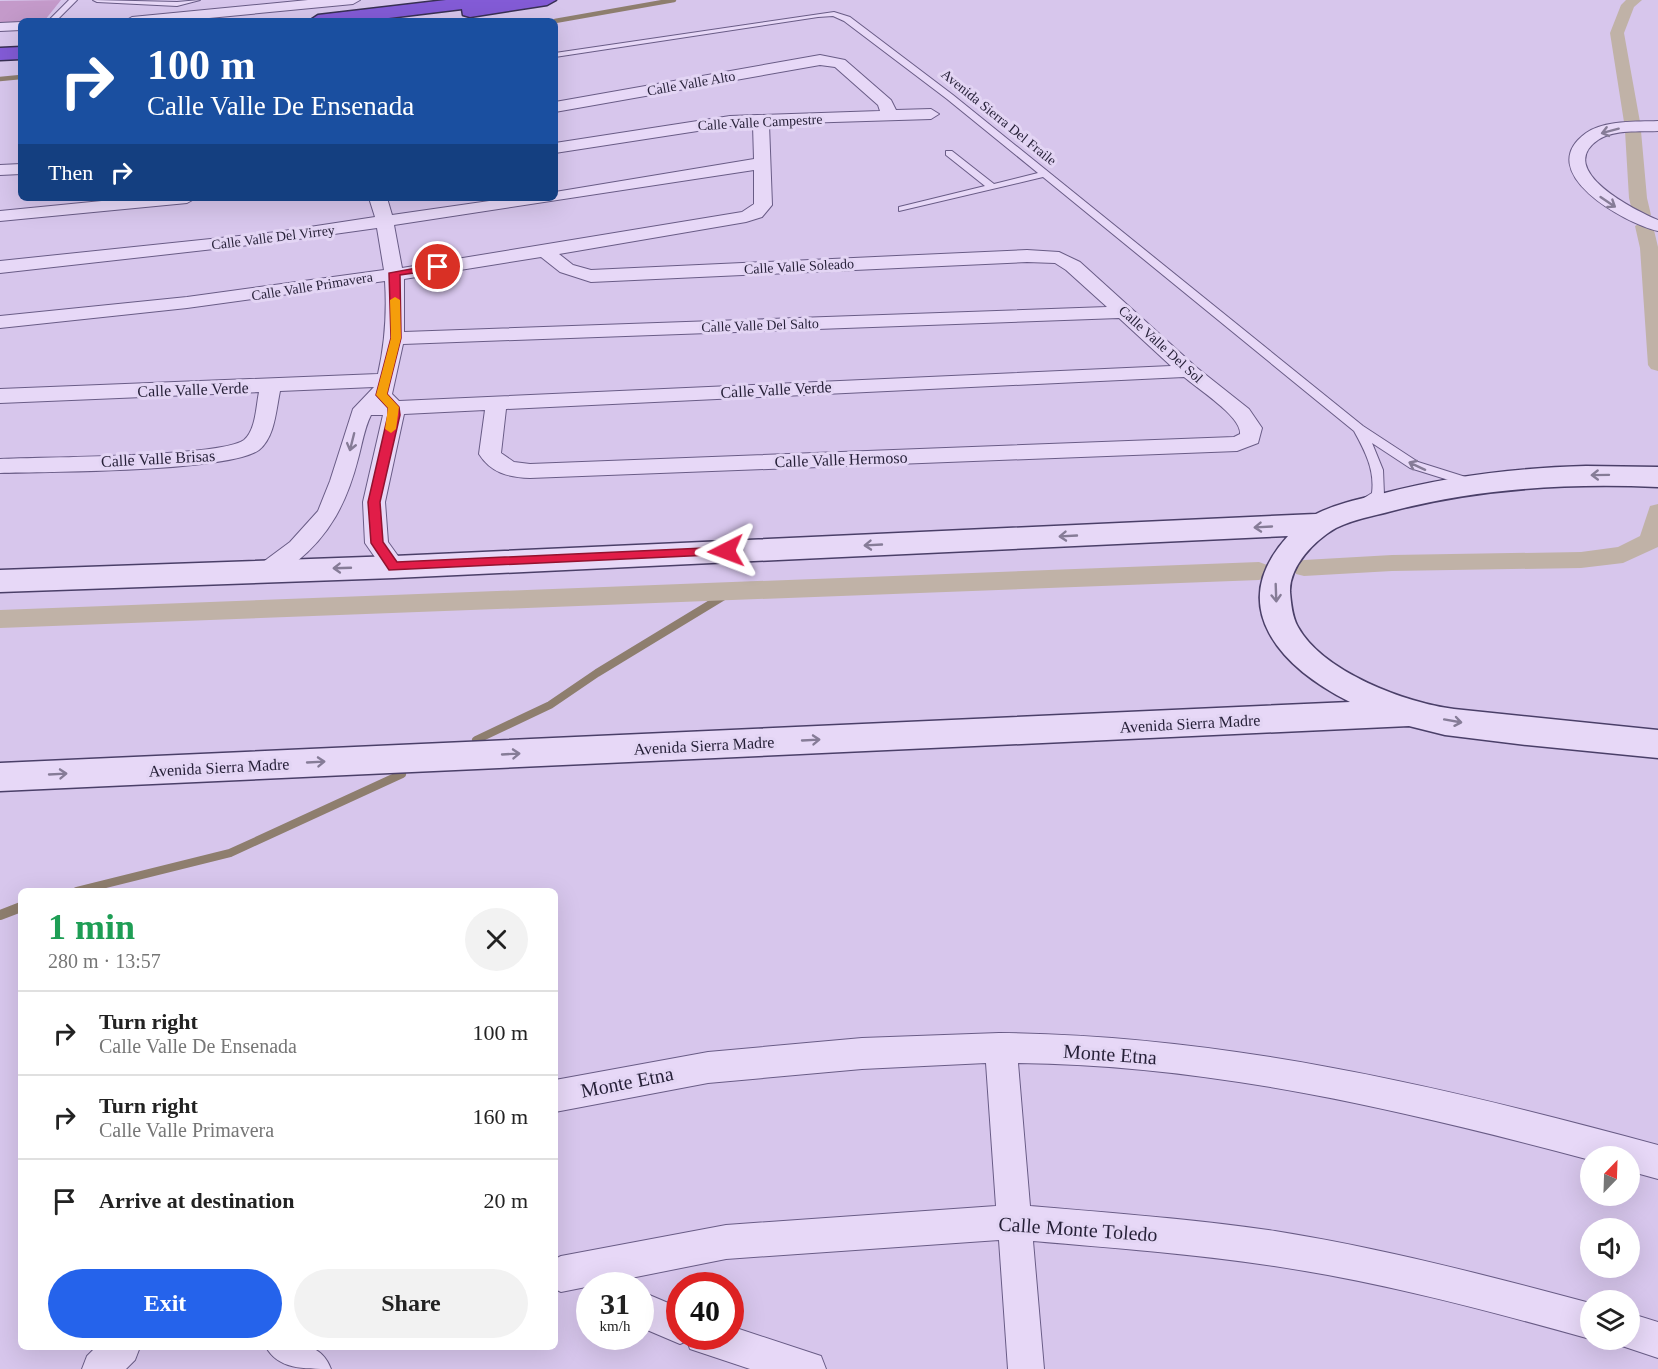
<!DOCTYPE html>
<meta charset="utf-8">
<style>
:root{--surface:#fff;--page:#f2f2f2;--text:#222;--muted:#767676;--line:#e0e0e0;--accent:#2563eb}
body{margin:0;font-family:Georgia,serif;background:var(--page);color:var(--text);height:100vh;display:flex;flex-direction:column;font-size:22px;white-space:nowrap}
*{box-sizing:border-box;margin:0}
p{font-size:20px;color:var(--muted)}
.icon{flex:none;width:33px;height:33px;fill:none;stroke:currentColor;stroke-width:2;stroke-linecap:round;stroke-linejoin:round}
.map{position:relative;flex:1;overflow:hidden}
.panel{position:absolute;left:18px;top:888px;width:540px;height:462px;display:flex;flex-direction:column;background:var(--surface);border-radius:9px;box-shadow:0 6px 24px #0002}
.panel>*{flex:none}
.hud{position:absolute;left:18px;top:18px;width:540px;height:183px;border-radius:9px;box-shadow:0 6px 24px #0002;background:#1a4fa0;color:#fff;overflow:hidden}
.needle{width:39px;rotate:23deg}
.fabs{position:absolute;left:1580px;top:1146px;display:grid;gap:12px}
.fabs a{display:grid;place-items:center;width:60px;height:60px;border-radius:50%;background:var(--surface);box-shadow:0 6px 24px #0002;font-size:30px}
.speed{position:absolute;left:576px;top:1272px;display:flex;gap:12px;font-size:30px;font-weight:700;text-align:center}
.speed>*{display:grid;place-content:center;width:78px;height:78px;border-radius:50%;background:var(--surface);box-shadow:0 6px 24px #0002;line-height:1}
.speed small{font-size:15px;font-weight:400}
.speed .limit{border:9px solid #d22;background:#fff;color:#111}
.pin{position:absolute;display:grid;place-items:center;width:51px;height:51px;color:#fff;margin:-26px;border:3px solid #fff;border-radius:50%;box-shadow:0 2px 6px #0007}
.me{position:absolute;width:66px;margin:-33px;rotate:267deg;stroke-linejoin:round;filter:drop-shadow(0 0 4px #0008)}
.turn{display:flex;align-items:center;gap:21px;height:126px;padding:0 30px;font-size:27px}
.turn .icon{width:78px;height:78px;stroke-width:2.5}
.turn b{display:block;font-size:42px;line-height:51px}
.then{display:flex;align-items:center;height:57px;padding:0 30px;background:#0003;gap:12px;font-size:22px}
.round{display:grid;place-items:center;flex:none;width:63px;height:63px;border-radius:32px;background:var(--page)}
.headline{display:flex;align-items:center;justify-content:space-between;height:102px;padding:0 30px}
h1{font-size:36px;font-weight:600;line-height:45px;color:#1e9e55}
.action{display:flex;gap:12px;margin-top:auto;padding:12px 30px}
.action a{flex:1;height:69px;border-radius:36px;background:var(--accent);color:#fff;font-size:24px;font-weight:600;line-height:69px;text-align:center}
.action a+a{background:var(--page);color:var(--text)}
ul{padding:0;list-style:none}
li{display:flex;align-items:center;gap:18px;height:84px;padding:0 30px;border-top:2px solid var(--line)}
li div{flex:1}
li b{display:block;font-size:22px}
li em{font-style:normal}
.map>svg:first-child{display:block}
.green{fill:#c49aca}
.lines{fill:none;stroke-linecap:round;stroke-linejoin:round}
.stream-far2{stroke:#8e7e6e;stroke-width:4.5}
.stream-far1{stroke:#8e7e6e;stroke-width:8}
.stream{stroke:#8e7e6e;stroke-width:10}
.canal{fill:#c0b2a7;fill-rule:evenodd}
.lane-casing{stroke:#695c86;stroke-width:2}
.street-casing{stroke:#695c86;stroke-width:2}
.secondary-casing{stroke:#4a3f68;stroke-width:3}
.highway-casing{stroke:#383054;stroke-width:3}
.lane{fill:#e7d8f7;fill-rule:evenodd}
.street{fill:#e7d8f7;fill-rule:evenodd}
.secondary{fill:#e7d8f7;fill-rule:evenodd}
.highway{fill:#835bd6;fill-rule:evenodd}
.oneway{stroke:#867c97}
.route{fill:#e11d48;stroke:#92132f;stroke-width:1.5}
.slow{fill:#f59e0b}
.labels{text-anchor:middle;stroke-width:6;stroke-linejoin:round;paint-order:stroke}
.far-street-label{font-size:14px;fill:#251f37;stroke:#e3d5f4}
.street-label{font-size:16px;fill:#251f37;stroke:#e3d5f4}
.near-street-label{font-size:20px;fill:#251f37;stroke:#e3d5f4}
</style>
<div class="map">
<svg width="1658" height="1369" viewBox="0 0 1658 1369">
<rect width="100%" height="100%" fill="#d7c6ec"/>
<polygon class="green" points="61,0 45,20 0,23 0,1"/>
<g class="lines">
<g class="stream-far2">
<polyline points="555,21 674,0"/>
<polyline points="0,79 21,77"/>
</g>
<g class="stream-far1">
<polyline points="476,740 550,705 597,673 732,591"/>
<polyline points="77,891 230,853 402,774"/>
</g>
<polyline class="stream" points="0,915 21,907"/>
<g class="canal">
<polygon points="1626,0 1642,0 1634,7 1624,33 1640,122 1634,126 1641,131 1647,198 1651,215 1642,220 1633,215 1629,198 1625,131 1631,127 1624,122 1610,33 1621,5"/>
<polygon points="1644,221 1653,226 1658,247 1658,371 1651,369 1648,365 1640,248 1635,226"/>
<polygon points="1658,504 1658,547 1623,563 1581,568 1392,571 1304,576 1296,574 1292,568 1296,562 1304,560 1392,555 1581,552 1618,547 1640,536 1650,506"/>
<polygon points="1259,562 1267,565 1271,571 1267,577 1259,580 0,628 0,610"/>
</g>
<defs>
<g id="lane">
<polygon points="69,0 77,0 56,21 48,21"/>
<polygon points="93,0 177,2 200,0 177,6 97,2"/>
<path d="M834 12 850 17 953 95 1363 426 1418 462 1472 479 1474 482 1472 485 1468 486 1410 468 1372 443 1383 470 1384 495 1366 506H1358L1356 503 1372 493C1375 470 1365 451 1354 431L1043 177 899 211V207L985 186 946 155V151H952L994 184 1038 173 947 99 844 21 833 16 818 17 555 57V53Z"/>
</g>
<g id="street">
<polygon points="308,0 360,0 353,4 178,21 125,21 132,17"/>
<polygon points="21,22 21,30 0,31 0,23"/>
<path d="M820 55 845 60 891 100 896 110 931 109 939 114 931 119 769 124 772 205 762 217 746 222 559 254 573 265 591 270 1027 250 1059 252 1080 262 1196 367 1249 409 1262 428 1258 443 1237 451 530 478C508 477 491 473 479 454L485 410 404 414 385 502 388 542 406 567 402 573 394 575 386 573 365 543 363 502 383 415H371C364 429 362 445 358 459 347 502 330 535 295 563 283 572 273 581 259 577L255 571 259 565 290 542 318 511 330 481 353 409 374 387 280 391C276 410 275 437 259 450 229 472 46 472 0 473V459C38 457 222 457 244 440 256 430 256 406 259 392L0 403V389L378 374C385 343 387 313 385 281L187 308 0 328V316L187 297 384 270 377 228 277 242 0 273V261L277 232 375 217 369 198H387L392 215 510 198H555V192L754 159 753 125 730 126 555 153V143L730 116 880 111 878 105 835 67 820 65 555 112V102ZM754 170V204L742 212 402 268 394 225ZM541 257 560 272 591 282 1027 262 1055 263 1066 270 1107 307 404 332V279ZM1119 318 1171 366 399 401 392 394 403 344ZM1184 377C1198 389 1242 417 1240 434L1234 437 530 464 514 462 501 453 506 409Z"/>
<path d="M1658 121V131C1640 132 1614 129 1598 140 1554 170 1636 211 1658 220V231C1624 223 1532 172 1586 133 1605 120 1636 122 1658 121Z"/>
<polygon points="21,164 21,174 0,175 0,165"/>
<polygon points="132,198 196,198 187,203 0,221 0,211"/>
<path d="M999 1033C1223 1035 1442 1086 1658 1145V1179L1629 1171V1156H1590V1160C1403 1110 1212 1065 1018 1063L1030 1206C1112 1213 1194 1219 1275 1231 1381 1248 1486 1275 1590 1303V1339C1486 1310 1381 1282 1274 1266 1194 1254 1114 1248 1033 1241L1044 1369H1008L999 1240 726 1259 561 1292 555 1289V1259L561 1256 726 1225 996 1206 986 1063 862 1069 708 1083 555 1112V1080L708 1052 862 1038Z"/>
<polygon points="640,1291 680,1308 680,1336 730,1336 730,1326 821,1356 826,1369 750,1369 690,1349 687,1341 680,1344 640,1327"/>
<polygon points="1629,1313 1658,1322 1658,1358 1616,1344 1614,1340 1629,1340"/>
<polygon points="96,1347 140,1347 135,1360 126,1369 82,1369 87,1356"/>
<path d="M266 1347C294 1347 319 1338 331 1369 303 1369 278 1369 266 1347Z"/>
</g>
<path id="secondary" d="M1586 466 1658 467V487C1568 483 1480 488 1392 511 1374 516 1354 519 1336 528 1315 540 1289 566 1290 592 1291 603 1292 617 1298 627 1323 672 1406 703 1454 709L1658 730V758L1527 745 1445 735 1409 726 0 791V763L1350 702C1282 668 1223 607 1288 536L394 578 0 592V570L394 556 1316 514C1336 504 1359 499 1381 494 1449 476 1516 468 1586 466Z"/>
<g id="highway">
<polygon points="446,0 556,0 547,5 470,17 463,15 462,9 364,21 309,21 318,15"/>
<polygon points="21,47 21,59 0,60 0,48"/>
</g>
</defs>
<use href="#lane" class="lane-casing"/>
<use href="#street" class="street-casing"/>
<use href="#secondary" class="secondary-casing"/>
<use href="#highway" class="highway-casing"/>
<use href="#lane" class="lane"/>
<use href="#street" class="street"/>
<use href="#secondary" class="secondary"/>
<use href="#highway" class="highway"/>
</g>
<defs><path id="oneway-shaft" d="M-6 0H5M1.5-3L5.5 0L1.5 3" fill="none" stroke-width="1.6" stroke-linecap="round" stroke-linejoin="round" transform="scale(1.5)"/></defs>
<g class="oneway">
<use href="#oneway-shaft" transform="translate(1610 131) rotate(165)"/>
<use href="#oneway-shaft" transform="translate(1608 202) rotate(34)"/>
<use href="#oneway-shaft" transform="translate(352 442) rotate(104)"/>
<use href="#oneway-shaft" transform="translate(1417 466) rotate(-155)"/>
<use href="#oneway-shaft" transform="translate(1600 475) rotate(179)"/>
<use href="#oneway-shaft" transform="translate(1263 527) rotate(177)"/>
<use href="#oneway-shaft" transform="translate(1068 536) rotate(177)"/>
<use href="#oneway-shaft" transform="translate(873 545) rotate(177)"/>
<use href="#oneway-shaft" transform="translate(342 568) rotate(178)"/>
<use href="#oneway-shaft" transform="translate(1276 593) rotate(88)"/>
<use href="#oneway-shaft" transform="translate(1453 721) rotate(10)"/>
<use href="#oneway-shaft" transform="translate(811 740) rotate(-3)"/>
<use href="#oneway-shaft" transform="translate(511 754) rotate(-3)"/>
<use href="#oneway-shaft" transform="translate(316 762) rotate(-3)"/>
<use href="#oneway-shaft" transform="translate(58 774) rotate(-3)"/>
</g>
<polygon class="route" points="438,264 443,267 441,269 400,275 401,338 387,394 399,407 400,415 380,502 383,542 397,562 726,547 731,548 731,554 389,570 371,543 368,502 388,415 388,408 376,395 391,338 389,273"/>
<polygon class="slow" points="395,297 400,300 401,338 387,394 399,407 396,429 391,433 385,429 388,408 376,395 391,338 390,300"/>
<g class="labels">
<g class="far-street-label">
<text transform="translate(691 83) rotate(-10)" y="5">Calle Valle Alto</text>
<text transform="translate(999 117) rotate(39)" y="5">Avenida Sierra Del Fraile</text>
<text transform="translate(760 122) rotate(-3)" y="5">Calle Valle Campestre</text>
<text transform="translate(273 237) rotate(-7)" y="5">Calle Valle Del Virrey</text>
<text transform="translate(799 266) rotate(-3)" y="5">Calle Valle Soleado</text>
<text transform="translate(312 286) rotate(-9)" y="5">Calle Valle Primavera</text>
<text transform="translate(760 325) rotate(-2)" y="5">Calle Valle Del Salto</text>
<text transform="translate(1161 344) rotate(42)" y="5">Calle Valle Del Sol</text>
</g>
<g class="street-label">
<text transform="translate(193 389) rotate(-2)" y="6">Calle Valle Verde</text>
<text transform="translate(776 389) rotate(-3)" y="6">Calle Valle Verde</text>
<text transform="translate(158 458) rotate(-3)" y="6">Calle Valle Brisas</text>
<text transform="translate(841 459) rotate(-2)" y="6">Calle Valle Hermoso</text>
<text transform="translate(1190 723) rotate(-3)" y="6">Avenida Sierra Madre</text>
<text transform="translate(704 745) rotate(-3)" y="6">Avenida Sierra Madre</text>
<text transform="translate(219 767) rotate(-3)" y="6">Avenida Sierra Madre</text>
</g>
<g class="near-street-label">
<text transform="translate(1110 1054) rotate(4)" y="7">Monte Etna</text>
<text transform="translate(627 1082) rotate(-11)" y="7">Monte Etna</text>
<text transform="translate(1078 1229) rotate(4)" y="7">Calle Monte Toledo</text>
</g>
</g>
</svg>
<div class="fabs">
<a><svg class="needle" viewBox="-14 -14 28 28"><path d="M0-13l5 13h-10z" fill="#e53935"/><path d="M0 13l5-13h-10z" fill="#767676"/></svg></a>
<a><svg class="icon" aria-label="sound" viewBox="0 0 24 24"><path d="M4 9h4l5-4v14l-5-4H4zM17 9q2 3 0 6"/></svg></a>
<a><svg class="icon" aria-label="layers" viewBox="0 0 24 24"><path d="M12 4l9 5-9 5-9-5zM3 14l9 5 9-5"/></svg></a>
</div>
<div class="speed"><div>31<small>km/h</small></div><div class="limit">40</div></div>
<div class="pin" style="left:438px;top:267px;background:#d93025"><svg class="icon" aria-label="arrive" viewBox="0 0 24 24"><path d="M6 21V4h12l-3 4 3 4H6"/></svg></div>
<svg class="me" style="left:726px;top:551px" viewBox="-20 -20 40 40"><path d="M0-17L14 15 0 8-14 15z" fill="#e11d48" stroke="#fff" stroke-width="4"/></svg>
<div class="hud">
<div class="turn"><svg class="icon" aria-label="right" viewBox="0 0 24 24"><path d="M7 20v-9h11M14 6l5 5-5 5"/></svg><div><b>100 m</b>Calle Valle De Ensenada</div></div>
<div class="then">Then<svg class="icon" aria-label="right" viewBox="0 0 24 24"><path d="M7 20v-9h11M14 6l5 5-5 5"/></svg></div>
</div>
<section class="panel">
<div class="headline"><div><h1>1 min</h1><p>280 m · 13:57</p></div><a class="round"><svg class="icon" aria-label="close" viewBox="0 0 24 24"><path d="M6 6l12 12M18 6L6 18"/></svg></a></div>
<ul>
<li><svg class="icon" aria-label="right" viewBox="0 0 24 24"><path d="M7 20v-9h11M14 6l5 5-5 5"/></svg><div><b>Turn right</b><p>Calle Valle De Ensenada</p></div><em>100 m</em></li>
<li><svg class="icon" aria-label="right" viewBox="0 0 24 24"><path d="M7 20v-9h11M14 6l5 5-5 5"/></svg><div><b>Turn right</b><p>Calle Valle Primavera</p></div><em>160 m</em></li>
<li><svg class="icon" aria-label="arrive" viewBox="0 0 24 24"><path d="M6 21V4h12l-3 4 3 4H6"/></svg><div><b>Arrive at destination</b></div><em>20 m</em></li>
</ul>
<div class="action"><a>Exit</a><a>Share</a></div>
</section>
</div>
